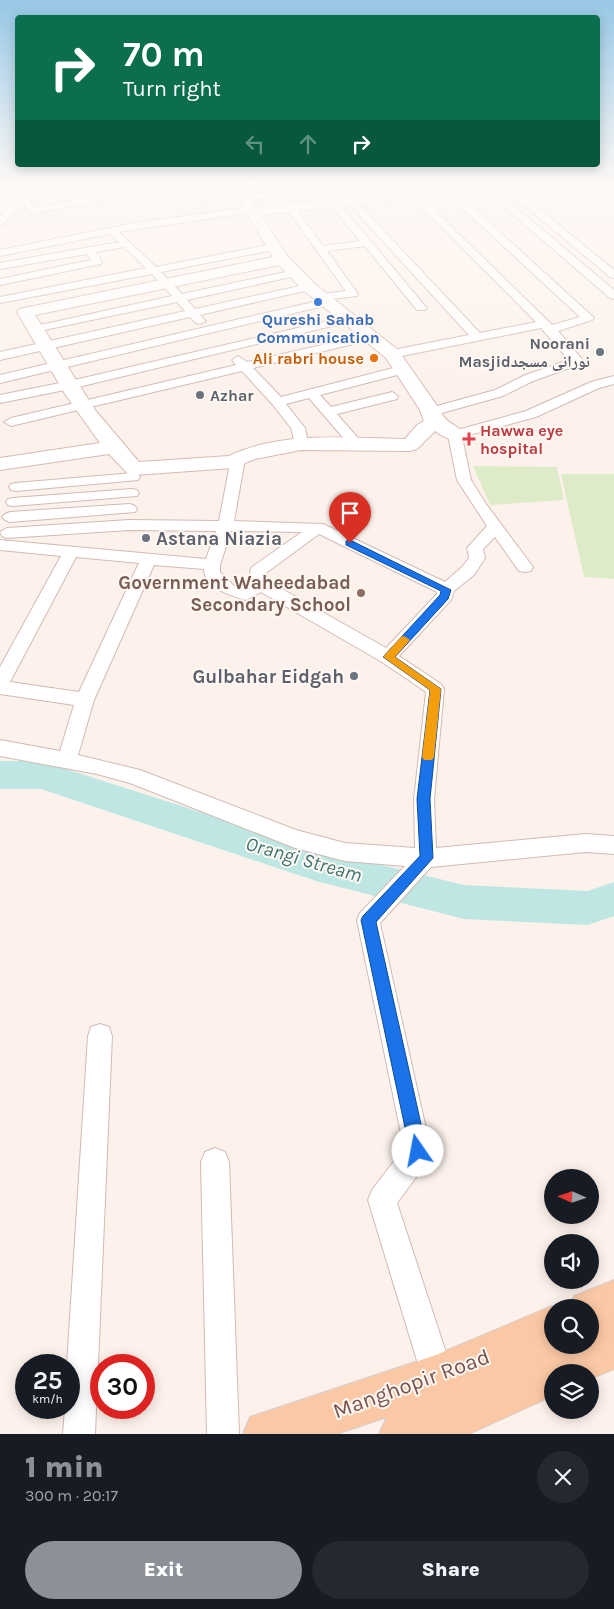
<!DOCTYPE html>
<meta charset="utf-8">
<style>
:root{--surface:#171b24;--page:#242831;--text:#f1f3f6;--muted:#9ea1a6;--accent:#8c9099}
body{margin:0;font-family:Karla,"Noto Naskh Arabic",sans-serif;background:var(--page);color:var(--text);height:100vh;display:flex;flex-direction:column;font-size:19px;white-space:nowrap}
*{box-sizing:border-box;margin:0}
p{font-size:16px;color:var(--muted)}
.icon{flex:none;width:28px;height:28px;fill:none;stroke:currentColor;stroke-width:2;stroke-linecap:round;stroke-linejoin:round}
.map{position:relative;height:1434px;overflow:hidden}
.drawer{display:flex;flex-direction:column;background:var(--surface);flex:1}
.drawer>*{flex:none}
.hud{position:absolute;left:15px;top:15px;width:585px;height:152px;border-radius:5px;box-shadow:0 2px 12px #0003;background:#0b6e4f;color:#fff;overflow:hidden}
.needle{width:32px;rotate:273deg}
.buttons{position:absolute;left:544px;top:1169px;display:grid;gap:10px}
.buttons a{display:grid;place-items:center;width:55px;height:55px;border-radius:50%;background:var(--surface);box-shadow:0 2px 12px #0003;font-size:25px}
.speed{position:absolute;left:15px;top:1354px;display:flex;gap:10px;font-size:25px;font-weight:700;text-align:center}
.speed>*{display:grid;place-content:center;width:65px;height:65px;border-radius:50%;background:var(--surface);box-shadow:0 2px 12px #0003;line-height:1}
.speed small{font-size:12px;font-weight:400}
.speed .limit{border:8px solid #d22;background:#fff;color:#111}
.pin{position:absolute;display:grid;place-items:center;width:42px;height:42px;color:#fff;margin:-51px -21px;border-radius:50% 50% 50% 0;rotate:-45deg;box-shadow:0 0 5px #0007}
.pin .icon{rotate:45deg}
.me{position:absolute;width:55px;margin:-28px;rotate:348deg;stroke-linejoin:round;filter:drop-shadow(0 0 4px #0008)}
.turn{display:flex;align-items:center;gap:18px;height:105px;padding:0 25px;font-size:22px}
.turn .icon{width:65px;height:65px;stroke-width:2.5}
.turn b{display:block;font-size:35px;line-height:42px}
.lanes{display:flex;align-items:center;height:48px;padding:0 25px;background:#0003;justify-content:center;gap:25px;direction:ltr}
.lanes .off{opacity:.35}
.round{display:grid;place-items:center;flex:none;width:52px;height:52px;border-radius:26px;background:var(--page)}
.head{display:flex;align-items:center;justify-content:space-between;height:85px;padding:0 25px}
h1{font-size:30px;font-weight:800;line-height:38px;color:var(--accent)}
.primary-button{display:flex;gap:10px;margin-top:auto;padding:10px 25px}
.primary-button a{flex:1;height:58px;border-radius:30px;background:var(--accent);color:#fff;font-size:20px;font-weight:800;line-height:58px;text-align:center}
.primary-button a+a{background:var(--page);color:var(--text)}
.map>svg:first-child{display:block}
.green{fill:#deebc8}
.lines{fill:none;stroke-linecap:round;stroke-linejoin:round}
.river{fill:#bee7e4;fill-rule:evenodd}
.street-casing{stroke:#d2bab2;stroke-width:2}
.secondary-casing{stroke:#d7bab2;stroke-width:2}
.primary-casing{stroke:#d9cfcd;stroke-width:2}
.street{fill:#fff;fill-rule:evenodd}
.secondary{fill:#fff;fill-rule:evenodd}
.primary{fill:#fac8a4;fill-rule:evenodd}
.route{fill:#1a73e8;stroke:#114b97}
.slow{fill:#f59e0b}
.shop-dot{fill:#3f7fe0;stroke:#fff7f2;stroke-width:2}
.worship-dot{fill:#6b7280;stroke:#fff7f2;stroke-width:2}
.food-dot{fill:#e8710a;stroke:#fff7f2;stroke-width:2}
.health-dot{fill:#e0444e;stroke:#fff7f2;stroke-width:2}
.education-dot{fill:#8d6e63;stroke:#fff7f2;stroke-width:2}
.labels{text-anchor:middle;stroke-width:4;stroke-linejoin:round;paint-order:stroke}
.far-shop-label{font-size:16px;font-weight:bold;fill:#366cbe;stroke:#fff7f2}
.far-worship-label{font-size:16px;font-weight:bold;fill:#5b616d;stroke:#fff7f2;text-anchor:end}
.far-food-label{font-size:16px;font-weight:bold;fill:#c56008;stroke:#fff7f2;text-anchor:end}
.far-health-label{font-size:16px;font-weight:bold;fill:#be3a42;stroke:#fff7f2;text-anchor:start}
.worship-label{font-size:19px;font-weight:bold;fill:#5b616d;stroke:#fff7f2;text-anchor:start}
.education-label{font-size:19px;font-weight:bold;fill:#785e54;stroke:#fff7f2;text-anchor:end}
.water-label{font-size:20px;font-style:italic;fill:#3c7673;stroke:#fff7f2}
.near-street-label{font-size:22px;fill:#79534d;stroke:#fff7f2}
</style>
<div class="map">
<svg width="614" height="1434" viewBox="0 0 614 1434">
<rect width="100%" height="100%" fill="#fdf2eb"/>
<g class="green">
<polygon points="473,466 557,467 564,500 490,505"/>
<polygon points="561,474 614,474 614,579 584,577"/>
</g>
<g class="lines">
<polygon class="river" points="0,761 41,761 316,849 464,885 588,891 614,882 614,916 588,925 464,919 316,881 41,789 0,789"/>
<defs>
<g id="street">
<polygon points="10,186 19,186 36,208 149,186 169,186 33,214 30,213 23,202 3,224 0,225 0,216 18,197"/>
<polygon points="184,186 194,186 211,200 209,202 203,202"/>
<path d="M271 186H280L283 191 316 186H335V190L329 191 425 306 427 308 425 310H417L365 246 327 251 358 294 357 296 331 299 333 302 332 304 0 383V375L322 300 317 297 322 294 346 291 278 197 244 201 239 198 244 195 275 192ZM320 192 360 241 323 246 287 196Z"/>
<path d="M336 186H345L354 199 480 333 536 322 409 194 413 191 441 188 440 186H491L614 290V299L610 298 483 189 456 192 592 316 594 318 592 320 558 331 581 358 583 361 581 364 533 381 503 396 431 416 426 415 424 412 426 409 495 390 525 375 569 360 541 328 392 358 388 357 386 354 388 351 469 335 348 203ZM446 193 580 317 552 325 420 196Z"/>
<polygon points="376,186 385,186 396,197 391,200 388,199"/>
<polygon points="501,186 511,186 614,270 614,278 610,277"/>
<polygon points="580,186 592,186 594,189 590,192"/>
<polygon points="251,207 254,208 254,212 119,232 156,267 273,244 278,247 273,250 161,272 182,294 295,270 300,273 295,276 187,300 195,309 309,284 314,287 313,289 200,315 206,321 200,324 196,323 190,317 0,360 0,352 185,311 177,302 35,332 31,331 29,329 31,327 172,296 152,274 0,303 0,297 146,268 124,247 96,252 102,262 101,264 0,285 0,279 91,260 87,254 0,269 0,263 119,242 110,234 0,256 0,250 134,223"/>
<polygon points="349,316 353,317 355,319 353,321 70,389 0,403 0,395 70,381"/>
<polygon points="370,334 374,335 376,337 374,339 253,368 281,397 401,366 405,367 407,370 405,373 320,395 331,407 392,392 398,396 397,399 337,414 364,445 357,449 352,448 309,398 286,404 305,428 308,444 306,447 296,447 291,428 273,405 242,371 11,426 4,422 11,418 236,365 232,360 238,356 247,362"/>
<path d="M614 376V384L599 388 536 417 462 437 471 480 486 504 533 567 531 571 525 572 519 571 495 537 483 549 485 558 474 575 454 591 451 600 399 656 441 684 444 689 434 799 436 848 586 834 614 836V854L586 852 431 867 380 923 431 1151 428 1161 397 1203 454 1377 449 1388 438 1393 427 1388 422 1377 368 1200 372 1190 404 1148 357 920 360 913 405 866 345 861 295 848 130 783 97 774 0 756V740L60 751 74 705 0 694V667L61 556 0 550V540L206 559 216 531 129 530 7 538 2 536 0 532 7 528 129 520 219 521 231 459 238 455 245 459 234 521 323 524 445 582 462 567 469 558 467 548 487 526 457 480 448 435 450 432 526 411 591 382ZM231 531 302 532 252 567 250 571 252 582 243 588 234 586 220 572V565ZM319 534 437 592V594L386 648 268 581 266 573ZM76 557 139 563 79 692 10 682ZM154 565 204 569C204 588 232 596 246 600L261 592 382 662 426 692 414 799 415 848 345 843 296 830 140 770 78 755 94 700Z"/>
<polygon points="133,473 138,474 140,477 138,480 16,491 11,490 9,487 11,484 16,483"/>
<polygon points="132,489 137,490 139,493 137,496 13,506 8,505 6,502 8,499 13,498"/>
<polygon points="130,504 135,506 137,509 135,512 10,522 5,520 2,517 5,514 10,512"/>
<polygon points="100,1024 109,1027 112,1036 95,1434 63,1434 65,1408 69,1408 69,1365 67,1365 88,1036 91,1027"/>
<polygon points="215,1148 225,1152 229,1162 239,1434 207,1434 201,1162 205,1152"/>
</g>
<g id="secondary">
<polygon points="62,186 76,186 90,202 83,206 78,205"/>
<path d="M230 186H243L256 207 413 190 418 191 420 194 418 197 413 198 261 215 288 257 315 284 398 350 440 410C446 425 457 423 465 435L462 439C451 442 444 437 435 431L417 449 410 451 301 450 255 459 233 468 134 475 127 473 109 454 0 470V458L100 443 65 394 17 312 19 309 273 257ZM279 265 303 290 386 358 420 410 424 421 417 425 405 439C348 438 280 431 229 456L139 462 95 410 35 315Z"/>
</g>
<polygon id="primary" points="614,1280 614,1369 590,1379 590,1372 552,1372 552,1396 469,1434 379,1434 387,1417 337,1434 243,1434 250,1417 436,1355 552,1306 556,1308 552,1308 552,1345 590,1345 590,1308 570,1308 574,1296"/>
</defs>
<use href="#street" class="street-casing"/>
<use href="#secondary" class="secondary-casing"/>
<use href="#primary" class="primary-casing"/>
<use href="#street" class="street"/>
<use href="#secondary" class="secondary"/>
<use href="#primary" class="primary"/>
</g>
<linearGradient id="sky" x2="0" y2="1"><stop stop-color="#97c8e6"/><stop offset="0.48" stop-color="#fef9f6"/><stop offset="1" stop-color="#fef9f6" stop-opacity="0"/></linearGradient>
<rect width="614" height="387" fill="url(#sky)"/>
<polygon class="route" points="350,540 451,590 448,599 395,657 441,689 430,799 433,858 376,922 427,1151 424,1157 418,1159 413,1157 410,1151 361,920 363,916 420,856 417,799 430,690 383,657 440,595 441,591 346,545 346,541"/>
<polygon class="slow" points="404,636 410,640 395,657 441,689 434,757 432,760 424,760 422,757 430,690 383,657 401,637"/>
<circle class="shop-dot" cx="318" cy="302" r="5"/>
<g class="worship-dot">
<circle cx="600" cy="352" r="5"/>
<circle cx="200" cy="395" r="5"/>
<circle cx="146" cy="538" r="5"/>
<circle cx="354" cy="676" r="5"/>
</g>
<circle class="food-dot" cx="374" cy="358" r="5"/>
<path class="health-dot" d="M466.5 431.5h5v5h5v5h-5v5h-5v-5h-5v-5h5z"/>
<circle class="education-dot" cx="361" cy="593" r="5"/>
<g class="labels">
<g class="far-shop-label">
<text x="318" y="325">Qureshi Sahab<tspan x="318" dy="18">Communication</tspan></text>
</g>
<g class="far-worship-label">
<text x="590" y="349">Noorani<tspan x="590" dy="18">Masjidنورانی مسجد</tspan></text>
<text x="210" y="401" text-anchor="start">Azhar</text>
</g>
<g class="far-food-label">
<text x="364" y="364">Ali rabri house</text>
</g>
<g class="far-health-label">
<text x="480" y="436">Hawwa eye<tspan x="480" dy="18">hospital</tspan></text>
</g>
<g class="worship-label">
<text x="156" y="545">Astana Niazia</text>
<text x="344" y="683" text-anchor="end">Gulbahar Eidgah</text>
</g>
<g class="education-label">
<text x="351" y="589">Government Waheedabad<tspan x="351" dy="22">Secondary School</tspan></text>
</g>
<g class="water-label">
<text transform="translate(304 859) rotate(16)" y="7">Orangi Stream</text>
</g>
<g class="near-street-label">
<text transform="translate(411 1383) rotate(-20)" y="8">Manghopir Road</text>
</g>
</g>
</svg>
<div class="buttons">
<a><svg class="needle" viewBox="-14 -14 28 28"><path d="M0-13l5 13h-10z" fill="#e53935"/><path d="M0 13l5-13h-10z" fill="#9ea1a6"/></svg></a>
<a><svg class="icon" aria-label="sound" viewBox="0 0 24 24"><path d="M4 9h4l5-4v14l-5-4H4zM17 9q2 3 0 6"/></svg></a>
<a><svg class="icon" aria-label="search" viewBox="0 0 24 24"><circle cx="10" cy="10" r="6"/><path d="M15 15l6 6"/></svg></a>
<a><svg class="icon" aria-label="layers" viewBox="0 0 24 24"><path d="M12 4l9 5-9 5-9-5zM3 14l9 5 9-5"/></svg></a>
</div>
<div class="speed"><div>25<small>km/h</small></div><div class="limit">30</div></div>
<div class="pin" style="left:350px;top:543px;background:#d93025"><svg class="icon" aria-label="arrive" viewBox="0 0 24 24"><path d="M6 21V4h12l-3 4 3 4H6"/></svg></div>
<svg class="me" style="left:418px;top:1151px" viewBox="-20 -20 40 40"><circle r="19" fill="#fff"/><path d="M0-13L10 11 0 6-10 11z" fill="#1a73e8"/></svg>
<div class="hud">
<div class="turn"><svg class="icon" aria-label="right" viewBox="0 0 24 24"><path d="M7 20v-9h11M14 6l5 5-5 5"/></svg><div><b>70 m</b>Turn right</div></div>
<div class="lanes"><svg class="icon off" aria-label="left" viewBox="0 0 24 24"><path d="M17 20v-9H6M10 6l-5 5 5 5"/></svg><svg class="icon off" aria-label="ahead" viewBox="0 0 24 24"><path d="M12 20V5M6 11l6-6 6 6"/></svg><svg class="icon" aria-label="right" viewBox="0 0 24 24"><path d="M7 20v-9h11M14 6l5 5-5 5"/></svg></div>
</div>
</div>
<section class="drawer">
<div class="head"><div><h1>1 min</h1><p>300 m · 20:17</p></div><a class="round"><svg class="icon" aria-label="close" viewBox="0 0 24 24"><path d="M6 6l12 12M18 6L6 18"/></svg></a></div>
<div class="primary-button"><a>Exit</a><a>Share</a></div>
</section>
